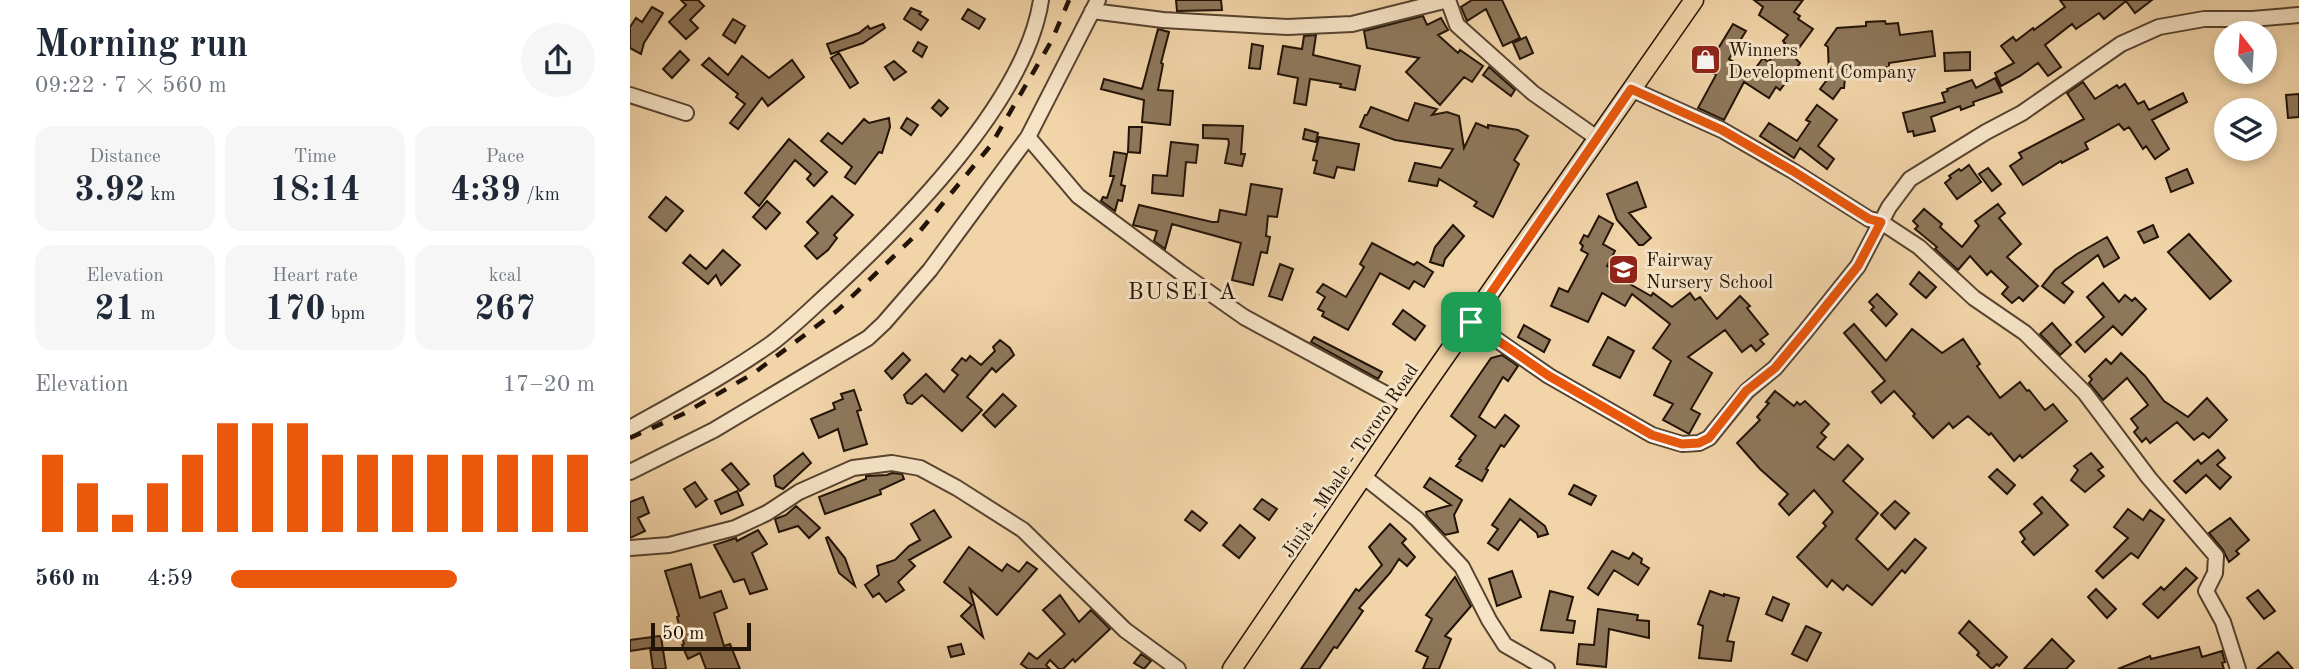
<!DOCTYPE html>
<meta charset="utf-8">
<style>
body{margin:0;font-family:"Old Standard TT",serif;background:#f6f6f7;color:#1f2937;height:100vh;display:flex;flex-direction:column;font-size:26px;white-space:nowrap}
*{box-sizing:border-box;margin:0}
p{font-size:23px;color:#747a83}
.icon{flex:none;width:38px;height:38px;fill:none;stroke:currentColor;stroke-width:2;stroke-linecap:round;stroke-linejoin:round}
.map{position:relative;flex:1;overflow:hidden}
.details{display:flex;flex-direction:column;background:#fff;width:630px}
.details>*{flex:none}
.needle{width:46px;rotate:343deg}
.buttons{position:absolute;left:1584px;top:21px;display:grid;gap:14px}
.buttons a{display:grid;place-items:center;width:63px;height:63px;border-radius:50%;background:#fff;box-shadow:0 4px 10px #0003;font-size:35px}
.scale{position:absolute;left:21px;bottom:18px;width:100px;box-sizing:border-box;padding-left:7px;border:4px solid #221307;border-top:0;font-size:19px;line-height:24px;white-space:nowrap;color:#221307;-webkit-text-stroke:5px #f6e3c6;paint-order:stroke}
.pin{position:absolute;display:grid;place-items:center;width:60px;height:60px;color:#fff;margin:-30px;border-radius:14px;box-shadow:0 4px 10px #0006}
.round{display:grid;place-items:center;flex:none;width:74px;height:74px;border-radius:37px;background:#f6f6f7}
.head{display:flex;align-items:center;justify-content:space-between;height:119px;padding:0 35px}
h1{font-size:38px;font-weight:800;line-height:52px}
.stats{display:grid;grid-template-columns:repeat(3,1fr);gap:10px;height:119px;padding:7px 35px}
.stats div{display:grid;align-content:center;border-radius:18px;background:#f6f6f7;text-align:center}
.stats b{font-size:35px;font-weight:800}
.stats small{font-size:19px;font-weight:400}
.stats p{font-size:19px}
.chart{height:196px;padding:14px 35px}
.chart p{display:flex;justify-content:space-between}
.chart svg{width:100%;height:126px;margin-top:7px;stroke:#ea580c;stroke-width:6}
ul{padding:0 35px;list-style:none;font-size:23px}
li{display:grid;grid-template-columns:112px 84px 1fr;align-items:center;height:52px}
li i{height:18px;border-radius:9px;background:#ea580c}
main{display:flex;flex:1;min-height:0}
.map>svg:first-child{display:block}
.building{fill:#8e775b;stroke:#221307;stroke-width:2}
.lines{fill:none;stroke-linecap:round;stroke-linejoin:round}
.minor-casing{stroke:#56432f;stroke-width:18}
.major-casing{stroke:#221307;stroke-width:21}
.minor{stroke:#f6e3c6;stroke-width:14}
.major{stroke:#f1d4a8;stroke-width:18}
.rail{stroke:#221307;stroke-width:4.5;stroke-dasharray:12 12;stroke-linecap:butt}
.route-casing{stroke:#fff;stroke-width:14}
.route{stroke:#ea580c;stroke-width:9}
.labels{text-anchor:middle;stroke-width:6;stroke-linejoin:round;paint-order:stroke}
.poi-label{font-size:19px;fill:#221307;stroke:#f6e3c6;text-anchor:start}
.street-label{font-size:19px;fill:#221307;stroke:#f6e3c6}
.quarter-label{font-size:23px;letter-spacing:2px;fill:#221307;stroke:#f6e3c6}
</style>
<main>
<section class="details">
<div class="head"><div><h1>Morning run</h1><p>09:22 · 7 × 560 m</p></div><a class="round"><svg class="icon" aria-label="share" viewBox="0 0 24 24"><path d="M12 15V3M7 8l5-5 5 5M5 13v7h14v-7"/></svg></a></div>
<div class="stats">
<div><p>Distance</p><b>3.92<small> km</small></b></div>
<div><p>Time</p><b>18:14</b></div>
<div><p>Pace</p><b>4:39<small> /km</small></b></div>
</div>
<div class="stats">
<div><p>Elevation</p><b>21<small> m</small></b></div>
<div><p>Heart rate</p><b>170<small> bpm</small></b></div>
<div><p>kcal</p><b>267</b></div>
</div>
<div class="chart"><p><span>Elevation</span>17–20 m</p>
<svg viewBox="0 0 160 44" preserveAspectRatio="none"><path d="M5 44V17M15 44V27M25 44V38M35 44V27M45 44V17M55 44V6M65 44V6M75 44V6M85 44V17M95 44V17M105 44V17M115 44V17M125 44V17M135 44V17M145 44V17M155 44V17"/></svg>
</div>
<ul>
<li><b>560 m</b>4:59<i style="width:62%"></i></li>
</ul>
</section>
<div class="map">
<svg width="1669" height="669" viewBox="0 0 1669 669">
<rect width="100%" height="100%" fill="#f1d4a8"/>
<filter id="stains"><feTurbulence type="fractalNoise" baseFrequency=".00286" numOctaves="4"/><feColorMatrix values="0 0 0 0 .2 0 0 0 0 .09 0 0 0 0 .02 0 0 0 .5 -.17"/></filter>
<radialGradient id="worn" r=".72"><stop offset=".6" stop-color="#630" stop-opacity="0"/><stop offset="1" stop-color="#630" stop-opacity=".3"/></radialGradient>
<path class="building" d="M51,0H68L74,6L60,20L68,28L56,39L39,22L56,5Z
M546,0H591L592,10L547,11Z
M842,0H872L890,38L873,46L856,9L837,21L831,7Z
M1124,0H1173L1164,12L1170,16L1168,19L1183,29L1163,56L1170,63L1150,90L1146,87L1139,98L1114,82L1094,120L1068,108L1086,75L1072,67L1083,50L1086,52L1103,24L1116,31L1099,59L1122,73L1133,58L1138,62L1155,43L1153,41L1158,35L1129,15L1133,7Z
M1430,0H1522L1505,13L1496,1L1474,19L1469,13L1446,29L1442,24L1415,45L1431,67L1418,76L1408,63L1390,76L1371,86L1365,73L1384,63L1371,46L1383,37L1386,41L1403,28L1404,30L1435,7Z
M22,7L33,13L14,43L11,54L0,48V27L6,18L12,22Z
M281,8L291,12L289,14L298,20L291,30L274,19Z
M338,9L355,19L349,29L332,19Z
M793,16L797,25L811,18L818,30L808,35L828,53L830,50L853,66L842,82L834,77L810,105L776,72L789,58L737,48L734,31Z
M103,19L115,26L105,43L93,35Z
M1255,21L1256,24L1268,23L1270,35L1302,31L1305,56L1259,63V67L1216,69L1214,88H1211L1203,99L1190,89L1199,77L1198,47L1195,45L1207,28L1236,26V22Z
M253,24L255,28L233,43L201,54L197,44L229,33L238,26L240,29Z
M528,29L539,32L531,63L533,64L528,90L543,91L540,125L512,122L514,100L471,89L474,79L512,89Z
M686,35L683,55L730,66L725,90L710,87L711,84L680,79L676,105L664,103L668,78L648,74L653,46L672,49L674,36Z
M896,37L903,53L890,59L883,43Z
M288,42L297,47L292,57L283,51Z
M622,44L633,46L630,69L619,68Z
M50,51L59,60L42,78L33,69Z
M1340,52V70L1315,71L1314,53Z
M209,53L228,83L220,88L201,58Z
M112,56L139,78L162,60L174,77L138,106L132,98L108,129L100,123L115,104L106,97L108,94L72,65L79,58L98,75Z
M264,61L276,72L264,80L255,67Z
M859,67L885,90L881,96L853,75Z
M1365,78L1372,92L1343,102L1344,105L1331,110L1330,106L1301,117L1305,131L1284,136L1283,131L1278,132L1273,113L1315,102L1312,93L1318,91L1317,89L1342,80L1346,88Z
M1453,82L1465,99L1487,85L1489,88L1495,84L1508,104L1514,101L1519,110L1553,93L1557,102L1522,120L1539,149L1525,159L1516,146L1513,149L1499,127L1494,130L1489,124L1455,143L1458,149L1432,163L1431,161L1393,185L1380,166L1392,158L1389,153L1454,119L1437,93Z
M1669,94V117L1658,118L1656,95Z
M309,100L318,108L311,116L302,108Z
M785,103L807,109L802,115L817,112L829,116L834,148L846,123L858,128V125L888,130L898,136L884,160L889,164L863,217L844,206L847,202L809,179L807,186L779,181L785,163L811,168L823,149L765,140L730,127L735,115H737L741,107L778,121Z
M1187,105L1207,120L1188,146L1204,159L1197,169L1170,148L1164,158L1130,136L1139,123L1167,141L1180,122L1176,120Z
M259,118L260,127L252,153L249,152L225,184L215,177L222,167L191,141L198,133L212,144L234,119L239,123Z
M277,118L288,125L281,135L271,128Z
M573,125L613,126L611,154H615L612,166L595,163L599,143L598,139L573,138Z
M499,127H512L510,153L498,152Z
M675,129L688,133L686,142L673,139Z
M689,137L729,144L724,170L707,167L704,178L684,173L687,161L683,160Z
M159,139L197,172L184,186L177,179L181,174L165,160L129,206L115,193Z
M541,142L568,145L566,163L556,162L553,196L522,193L523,175L537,176Z
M484,152L497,154L491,185L495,186L492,201L488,200L485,211L471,201L473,197L477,198L484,176H480Z
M1339,165L1351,182L1327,199L1315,183L1321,178L1319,176L1329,169L1331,171Z
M1358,168L1371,184L1362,191L1349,174Z
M1557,169L1563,183L1541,192L1536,178Z
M1007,182L1016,207L999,213L1021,238L1013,245H1009L987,220L977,194Z
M621,184L652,189L647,217L638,216L636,236L640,237L637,253L631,252L623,285L602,280L611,243L542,224L535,249L524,241L527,231L503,225L509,205L582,222H588L590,210L616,215Z
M202,196L223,215L204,235L207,238L198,250L187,259L175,246L188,233L177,222Z
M36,197L53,211L36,231L19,217Z
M137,201L150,213L136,229L123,217Z
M1368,204L1375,213L1369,218L1391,244L1377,257L1408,286L1393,301L1389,297L1382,303L1372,294L1378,287L1361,271L1357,275L1340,256L1328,270L1305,249L1307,247L1285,229L1288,226L1283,221L1294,209L1312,224L1310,227L1332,247L1349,226L1345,221Z
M969,216L983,224L973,244L985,251L977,266L981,268L979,272L1021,296L1023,293L1042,307L1060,293L1065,300L1070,297L1087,319L1110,296L1120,306L1117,308L1138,334L1130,340L1134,344L1126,351L1121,345L1112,352L1095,330L1058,357L1082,373L1061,409L1070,414L1059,434L1033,420L1043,404L1024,395L1041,361L1023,348L1040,324L1002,294L995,306L972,293L958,322L921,306L929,288L938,292L958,254L951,250L953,246L950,243L954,235L958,237Z
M823,225L834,236L815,259L813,266L800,262L805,247Z
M1523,225L1528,237L1514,243L1508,232Z
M1559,234L1601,281L1580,299L1538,252Z
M1477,237L1489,258L1474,267L1468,255L1432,283L1443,292L1434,303L1412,286L1425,270L1447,254Z
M742,243L784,265L787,262L803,272L794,287L784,281L779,289L750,273L718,330L692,316L694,312L688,309L695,297L687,292L693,284L716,297L734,267L730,264Z
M93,250L110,265L91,285L86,275L78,284L53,263L60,255L76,269Z
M650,264L663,269L652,300L639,296Z
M1289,272L1306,287L1296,298L1280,284Z
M1473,283L1489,302L1495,295L1502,301L1505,298L1516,309L1492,335L1483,326L1455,352L1446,342L1474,317L1457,297Z
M1247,294L1267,314L1256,326L1241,310L1244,307L1239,302Z
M773,310L795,326L785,340L763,324Z
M1422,323L1441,345L1430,355L1410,334Z
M1224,324L1256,361L1282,329L1312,353L1333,339L1350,364L1347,366L1370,398L1390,382L1397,391L1399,390L1415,410L1423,404L1437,421L1392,458L1390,455L1384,461L1361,433L1359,435L1338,416L1323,428L1319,423L1303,438L1283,416L1285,414L1264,391L1251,403L1242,392L1255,381L1214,333Z
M894,325L920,340L914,352L888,337Z
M684,337L752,372L748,379L681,342Z
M978,337L1004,351L990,378L963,365Z
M370,340L380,348L384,355L366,372L362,368L337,397L352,410L332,431L292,395L282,404L277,403L274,395L296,374L314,392L328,375L322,370L332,358L336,361L340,356L351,365L365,351L363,347Z
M273,353L280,360L262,379L255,371Z
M1491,353L1515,376L1534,401L1558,417L1577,398L1597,420L1579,438L1573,433L1564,440L1547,422L1520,443L1516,438L1512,442L1504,432L1508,428L1501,419L1518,405L1497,378L1473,400L1459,383L1462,379L1459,376L1476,359L1481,364Z
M872,355L888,366L878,381L873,377L849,417L865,428L875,415L889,426L874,447L871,445L856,469L858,470L852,481L826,466L831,460L829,459L846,436L821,416L861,358Z
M224,390L231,410L227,411L237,444L214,451L208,429L189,438L181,419L205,409L203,403L213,399L211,394Z
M1145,391L1164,406L1167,402L1170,405L1175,401L1199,424L1191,433L1196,437L1187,447L1204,460L1218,445L1233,459L1213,481L1248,513L1226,539L1258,570L1285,539L1296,548L1275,573L1272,570L1242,605L1217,585L1213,590L1202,580L1197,587L1167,557L1196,526L1193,523L1203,512L1184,490L1159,515L1149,504L1158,494L1130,469L1107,443L1130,420L1127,417L1139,403L1136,402Z
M373,394L386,406L365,427L353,415Z
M1588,450L1595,458L1587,465L1601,477L1590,489L1576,475L1556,493L1544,481L1568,460L1571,464Z
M173,453L181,463L153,489L146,486L144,476Z
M1461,453L1473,467L1468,470L1474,476L1455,492L1441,480L1448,470L1444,466Z
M101,463L119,484L110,491L92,470Z
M1367,469L1385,485L1377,494L1359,477Z
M262,473L272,474L274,479L250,490L251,494L195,514L189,497L236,479V476L257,475Z
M800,478L832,500L824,515L828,532L815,535L797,516L796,512L821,505L794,487Z
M65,482L77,499L66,507L54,489Z
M944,485L966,496L961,505L939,494Z
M107,491L113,505L91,514L85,501Z
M13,497L19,513L8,518L15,531L0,538V502Z
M1412,497L1438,525L1404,555L1392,542L1395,539L1390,532L1412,513L1404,504Z
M632,499L647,509L639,520L624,509Z
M880,499L915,526L918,534L908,537L907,533L890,519L868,550L858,543L868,529L862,525Z
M1265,501L1279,513L1265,529L1251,515Z
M166,506L190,528L179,538L168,526L149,532L145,519L156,515Z
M1498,509L1513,520L1520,510L1534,520L1508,558L1501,553L1473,578L1466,571L1498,538L1484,527Z
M304,510L321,537L279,560L285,566L268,582L274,590L256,602L249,593L243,597L235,585L249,575L247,566L265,560L279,546L290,540L281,524Z
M562,511L577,523L570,531L555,520Z
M1600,518L1619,540L1606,551L1609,554L1599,562L1593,550L1579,533Z
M760,524L776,539L772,543L785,557L777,566L769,559L760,573L729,608L733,611L707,648L704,647L689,669H671L726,589L729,591L752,565L739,547Z
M610,525L625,538L609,558L593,545Z
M128,530L137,544L122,553L137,589L120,594L114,579L104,582L84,545L106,538L107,541Z
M198,537L215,558L225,586L209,573L196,538Z
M339,547L372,571L377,564L389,572L397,562L407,569L367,615L340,589L353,637L331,616L342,605L314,582Z
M982,551L999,559L1003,553L1012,559L1011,563L1019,568L1008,585L984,570L968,595L958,588Z
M61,564L70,598L91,591L97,608L84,613L94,646L100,644L110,669H76L70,653L58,659L52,645L54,644L47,617L49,616L35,571Z
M1556,568L1567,578L1528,618L1513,604L1531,587L1534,590Z
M882,571L891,597L867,606L859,579Z
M825,577L841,606L815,636L821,639L809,669H793L798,657L786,651L802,619L796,615Z
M1466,589L1486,609L1477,618L1458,597Z
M1628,590L1645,611L1634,619L1617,598Z
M920,591L943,597L937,620L945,621L943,633L911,630Z
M1080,591L1094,596V594L1109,598L1097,641L1104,642L1101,661L1069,658L1073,626L1068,624Z
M430,595L449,622L461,610L480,629L445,662L443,659L433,669H429L420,660L416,665L420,669H398L391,664L399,653L407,659L435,634L413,610Z
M1143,597L1159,604L1152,621L1136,614Z
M968,609L1008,615L1007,620L1019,621V638L979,629L976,667L947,664L949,644L964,645Z
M1339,621L1377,657L1369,666L1367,664L1362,669L1347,655L1349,653L1347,650L1329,633Z
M1176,626L1191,633L1177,661L1162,654Z
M29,636L31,637L36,669H23L20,648L0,651V640Z
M1422,639L1444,661L1436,669H1394Z
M331,644L334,654L321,657L318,647Z
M1569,647L1572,657L1592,651L1595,662L1592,663L1594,669H1488L1520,656L1521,659Z
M1648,652L1663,669H1627Z
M511,654L521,661L514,669L504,663Z"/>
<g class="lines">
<defs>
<path id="minor" d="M818,0L827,25L903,93L967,138
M462,11L533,20L657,27L722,24L818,0
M1001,89L1092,130L1163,171L1239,219L1251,222L1289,247L1344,298L1395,333L1455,393L1519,478L1586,556L1585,573L1576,591L1593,622L1608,669
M0,95L56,113
M398,137L448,196L550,272L614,317L780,407
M841,322L919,376L1022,435L1052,444L1069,443L1079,438L1117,391L1145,368L1175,332L1228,266L1259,207L1280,179L1356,132L1392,113L1491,44L1529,27L1574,19H1622L1669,15
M0,428C48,401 97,375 142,343C163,327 182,308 202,290C275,222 396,101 411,0
M0,472L84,430L238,338L254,323L300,270L398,137L468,0
M733,476L787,519L832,567L859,620L875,645L917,669
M0,548L39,545L105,528L137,513L169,492L223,468L262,463L290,468L327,488L393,530L495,630L548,669"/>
<path id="major" d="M602,669L780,407L1064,0"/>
</defs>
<use href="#minor" class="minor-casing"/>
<use href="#major" class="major-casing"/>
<use href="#minor" class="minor"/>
<use href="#major" class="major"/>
<path class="rail" d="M0,438L53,414L124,373L208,310L290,231L361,145L422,40L439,0"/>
</g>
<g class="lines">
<defs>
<path id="route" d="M1001,89L1092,130L1163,171L1239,219L1251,222L1228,266L1175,332L1145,368L1116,391L1079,438L1069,443L1052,444L1022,435L919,376L841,322Z"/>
</defs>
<use href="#route" class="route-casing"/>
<use href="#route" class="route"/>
</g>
<defs>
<symbol id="shop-square" viewBox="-11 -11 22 22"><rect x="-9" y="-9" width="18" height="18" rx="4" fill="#8f2418" stroke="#f6e3c6"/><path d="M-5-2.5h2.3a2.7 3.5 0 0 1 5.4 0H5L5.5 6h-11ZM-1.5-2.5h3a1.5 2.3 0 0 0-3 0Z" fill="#fff"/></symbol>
<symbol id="school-square" viewBox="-11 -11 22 22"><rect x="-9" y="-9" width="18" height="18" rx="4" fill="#8f2418" stroke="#f6e3c6"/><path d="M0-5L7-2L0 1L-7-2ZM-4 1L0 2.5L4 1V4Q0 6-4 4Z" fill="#fff"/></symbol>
</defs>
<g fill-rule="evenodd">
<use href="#shop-square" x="1058" y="42" width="35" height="35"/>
<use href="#school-square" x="976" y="252" width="35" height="35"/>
</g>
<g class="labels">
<g class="poi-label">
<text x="1098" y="56">Winners<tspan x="1098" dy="22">Development Company</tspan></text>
<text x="1016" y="266">Fairway<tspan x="1016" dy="22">Nursery School</tspan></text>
</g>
<g class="street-label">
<text transform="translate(719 460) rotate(-56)" y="7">Jinja - Mbale - Tororo Road</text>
</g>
<g class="quarter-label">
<text x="553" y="299">BUSEI A</text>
</g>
</g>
<rect width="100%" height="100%" filter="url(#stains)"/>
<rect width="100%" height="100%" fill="url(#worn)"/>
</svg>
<div class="buttons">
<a><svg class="needle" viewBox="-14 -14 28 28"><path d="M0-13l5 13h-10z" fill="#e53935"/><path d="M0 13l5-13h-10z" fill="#747a83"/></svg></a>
<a><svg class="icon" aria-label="layers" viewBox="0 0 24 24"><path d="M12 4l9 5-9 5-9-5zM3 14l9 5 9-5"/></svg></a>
</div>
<div class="scale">50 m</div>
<div class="pin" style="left:841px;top:322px;background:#1e9e55"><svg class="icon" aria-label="arrive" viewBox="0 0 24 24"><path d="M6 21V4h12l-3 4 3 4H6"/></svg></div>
</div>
</main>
